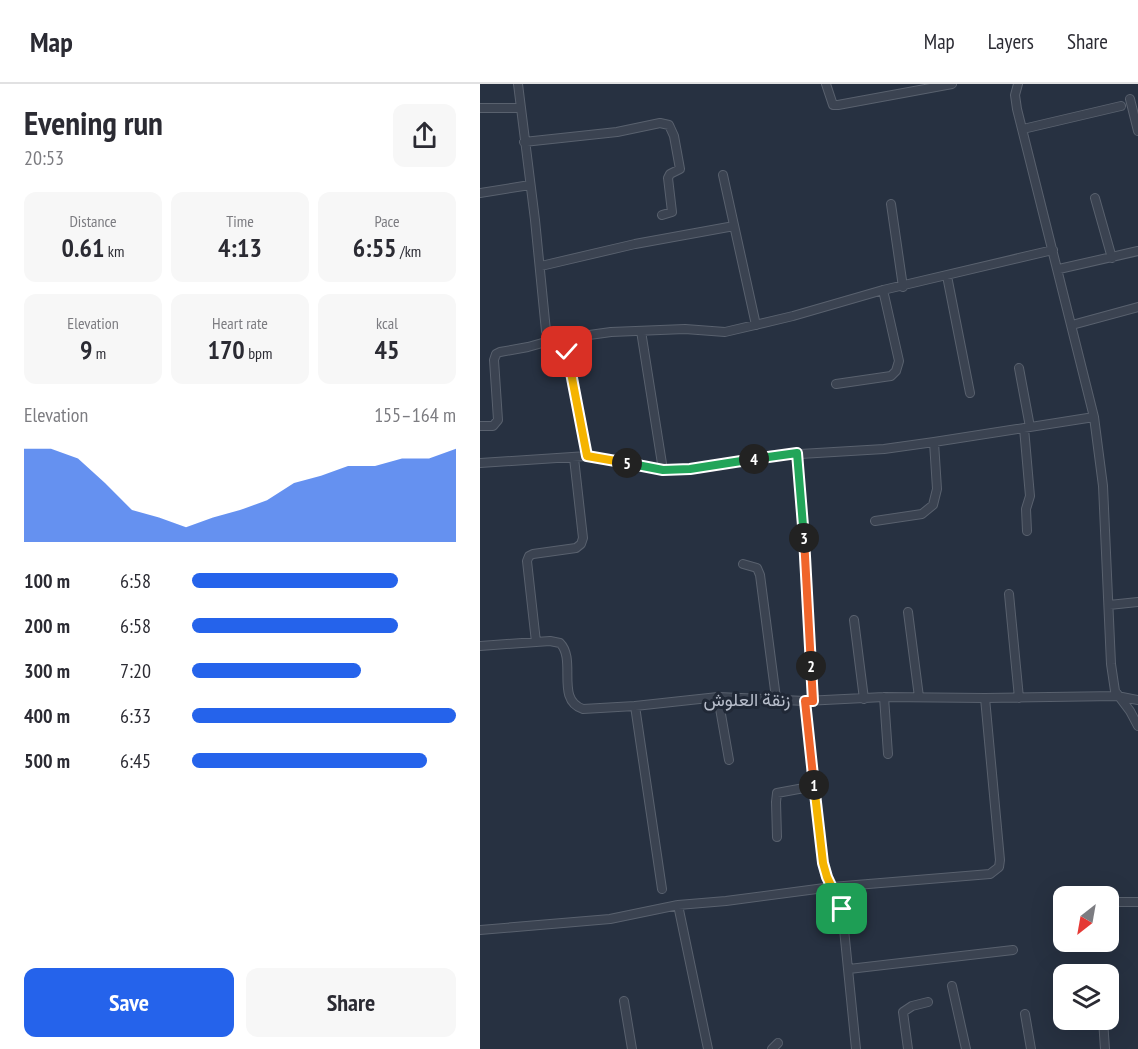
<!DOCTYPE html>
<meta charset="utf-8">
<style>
body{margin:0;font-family:"PT Sans Narrow",Vazirmatn,sans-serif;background:#f7f7f7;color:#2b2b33;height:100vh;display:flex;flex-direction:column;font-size:22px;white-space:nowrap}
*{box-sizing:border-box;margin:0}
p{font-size:20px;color:#7c7c81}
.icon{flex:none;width:33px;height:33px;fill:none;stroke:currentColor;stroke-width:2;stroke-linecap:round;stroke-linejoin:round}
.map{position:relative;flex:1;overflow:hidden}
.side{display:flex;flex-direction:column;background:#fff;width:480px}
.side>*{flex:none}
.needle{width:39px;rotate:211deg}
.controls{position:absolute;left:573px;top:802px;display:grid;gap:12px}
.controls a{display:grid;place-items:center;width:66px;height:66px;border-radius:12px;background:#fff;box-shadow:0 6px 24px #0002;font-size:30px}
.pin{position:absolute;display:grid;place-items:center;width:51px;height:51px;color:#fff;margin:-26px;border-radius:12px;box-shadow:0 3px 9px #0006}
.km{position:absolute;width:30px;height:30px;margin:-15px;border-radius:50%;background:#222;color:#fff;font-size:16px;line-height:30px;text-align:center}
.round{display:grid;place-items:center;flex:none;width:63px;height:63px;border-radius:12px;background:#f7f7f7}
.head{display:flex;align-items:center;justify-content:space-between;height:102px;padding:0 24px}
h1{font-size:33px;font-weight:700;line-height:45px}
.metrics{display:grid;grid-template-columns:repeat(3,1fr);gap:9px;height:102px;padding:6px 24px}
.metrics div{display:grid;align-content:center;border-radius:12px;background:#f7f7f7;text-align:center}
.metrics b{font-size:26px;font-weight:700}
.metrics small{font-size:16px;font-weight:400}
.metrics p{font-size:16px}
.chart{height:168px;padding:12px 24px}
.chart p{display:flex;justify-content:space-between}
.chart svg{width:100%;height:108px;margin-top:6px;fill:#2563eb;opacity:.7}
.primary-button{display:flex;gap:12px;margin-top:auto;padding:12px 24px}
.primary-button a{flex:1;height:69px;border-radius:12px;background:#2563eb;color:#fff;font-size:24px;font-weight:700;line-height:69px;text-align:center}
.primary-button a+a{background:#f7f7f7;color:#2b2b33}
ul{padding:0 24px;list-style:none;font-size:20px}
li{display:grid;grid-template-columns:96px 72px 1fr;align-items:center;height:45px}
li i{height:15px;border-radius:8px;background:#2563eb}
header{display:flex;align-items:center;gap:36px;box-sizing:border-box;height:84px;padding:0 30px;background:#fff;border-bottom:2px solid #e1e1e2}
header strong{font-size:28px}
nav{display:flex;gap:33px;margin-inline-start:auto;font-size:21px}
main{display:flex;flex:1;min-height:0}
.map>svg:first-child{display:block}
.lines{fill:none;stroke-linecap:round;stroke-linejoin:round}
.minor-casing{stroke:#59616e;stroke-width:10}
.minor{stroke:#3b4351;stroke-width:8}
.split-1-casing{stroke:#fff;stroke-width:12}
.split-2-casing{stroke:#fff;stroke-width:12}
.split-3-casing{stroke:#fff;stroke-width:12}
.split-4-casing{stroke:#fff;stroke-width:12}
.split-5-casing{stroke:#fff;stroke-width:12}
.split-6-casing{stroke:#fff;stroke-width:12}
.split-1{stroke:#f5b400;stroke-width:8}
.split-2{stroke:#f0652b;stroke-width:8}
.split-3{stroke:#f0652b;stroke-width:8}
.split-4{stroke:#22a559;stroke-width:8}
.split-5{stroke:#22a559;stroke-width:8}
.split-6{stroke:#f5b400;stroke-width:8}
.labels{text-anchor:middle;stroke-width:6;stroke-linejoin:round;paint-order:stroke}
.street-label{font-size:18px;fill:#b8becb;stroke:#202836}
</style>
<header>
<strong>Map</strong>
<nav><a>Map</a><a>Layers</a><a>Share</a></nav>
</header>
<main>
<section class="side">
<div class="head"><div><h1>Evening run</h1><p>20:53</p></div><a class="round"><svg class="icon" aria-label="share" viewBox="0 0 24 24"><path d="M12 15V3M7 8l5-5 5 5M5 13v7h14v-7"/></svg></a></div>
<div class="metrics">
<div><p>Distance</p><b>0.61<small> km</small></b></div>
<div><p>Time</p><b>4:13</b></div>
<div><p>Pace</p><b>6:55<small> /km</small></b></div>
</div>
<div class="metrics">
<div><p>Elevation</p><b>9<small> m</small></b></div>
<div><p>Heart rate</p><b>170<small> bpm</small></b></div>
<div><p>kcal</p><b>45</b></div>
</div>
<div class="chart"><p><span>Elevation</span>155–164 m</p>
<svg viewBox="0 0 160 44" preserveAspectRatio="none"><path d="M0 44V6L10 6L20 10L30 20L40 31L50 34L60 38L70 34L80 31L90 27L100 20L110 17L120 13L130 13L140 10L150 10L160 6V44z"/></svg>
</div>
<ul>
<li><b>100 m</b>6:58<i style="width:78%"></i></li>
<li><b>200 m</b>6:58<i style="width:78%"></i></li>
<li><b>300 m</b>7:20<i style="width:64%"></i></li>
<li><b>400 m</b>6:33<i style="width:100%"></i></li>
<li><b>500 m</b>6:45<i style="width:89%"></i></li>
</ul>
<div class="primary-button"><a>Save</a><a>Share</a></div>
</section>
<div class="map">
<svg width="658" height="965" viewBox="0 0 658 965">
<rect width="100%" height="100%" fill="#273141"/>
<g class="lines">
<defs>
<path id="minor" d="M38,0L55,136L66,247L70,254L84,262L87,268L107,372
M346,0L353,21H358L472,0
M538,0L535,11L537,25L614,333L623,402L631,580L635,607L650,627L658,642
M650,15L658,47
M0,24H41
M543,45L641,22
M44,58L137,48L180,39L189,41L194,52L200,85L190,90L188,94L192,128L182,131
M243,91L276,241
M0,109L50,101
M615,114L632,174
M411,120L423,203
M61,182L155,160L254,142
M579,185L658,167
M467,192L490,309
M592,241L658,223
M161,247L183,386
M539,284L550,343
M356,300L411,292L416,287L419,277L403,206
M0,342H13L18,336L14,276L16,270L20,268L48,263L73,256L131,248L205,245L245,248L313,232L403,206L573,166
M544,344L549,401L550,412L546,425L547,447
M317,370C324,452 327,534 334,617
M0,379L107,372L183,386L210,385L287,372L404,365L454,358L614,333
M395,437L442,430L453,421L457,405L454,358
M263,480L277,484L280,491L296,614
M529,510L539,614
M629,521L658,518
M428,528L439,613
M374,536L384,615
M56,558L47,477L49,472L53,470L96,464L101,460L103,454L94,374
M0,562L70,557L80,559C97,576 75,616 103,625L155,622L238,613L325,617L404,613L505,614L637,612L658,616
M238,613L249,676
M404,613L408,670
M325,617L343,779L347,793L362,825L376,965
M155,622L182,805
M297,753L296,718L297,709L335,702
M628,818H658
M198,821L228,965
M0,846L130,835L198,821L246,817L352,803L510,790L519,783L520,776L505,614
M369,885L533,866
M472,902L486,965
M144,917L152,965
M545,930L551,965
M623,936L625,965
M292,965L298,959
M428,965L423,928L432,922L448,918"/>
</defs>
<use href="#minor" class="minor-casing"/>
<use href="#minor" class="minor"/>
</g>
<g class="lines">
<defs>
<path id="split-1" d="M334,701L343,779L347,793L362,825"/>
<path id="split-2" d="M331,582L333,617H325L334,701"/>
<path id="split-3" d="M324,454L331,582"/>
<path id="split-4" d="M274,375L317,369L324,454"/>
<path id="split-5" d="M147,379L183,386L210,385L274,375"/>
<path id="split-6" d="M87,268L107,372L147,379"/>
</defs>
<use href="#split-1" class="split-1-casing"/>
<use href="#split-2" class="split-2-casing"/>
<use href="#split-3" class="split-3-casing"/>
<use href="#split-4" class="split-4-casing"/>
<use href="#split-5" class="split-5-casing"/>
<use href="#split-6" class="split-6-casing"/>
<use href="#split-1" class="split-1"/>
<use href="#split-2" class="split-2"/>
<use href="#split-3" class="split-3"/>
<use href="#split-4" class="split-4"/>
<use href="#split-5" class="split-5"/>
<use href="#split-6" class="split-6"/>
</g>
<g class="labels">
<g class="street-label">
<text x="267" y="622">زنقة العلوش</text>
</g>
</g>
</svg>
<div class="controls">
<a><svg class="needle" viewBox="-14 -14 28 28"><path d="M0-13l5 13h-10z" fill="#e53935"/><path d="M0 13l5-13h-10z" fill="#7c7c81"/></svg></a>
<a><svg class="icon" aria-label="layers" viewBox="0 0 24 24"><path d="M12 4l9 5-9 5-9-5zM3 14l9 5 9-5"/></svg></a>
</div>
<div class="pin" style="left:362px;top:825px;background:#1e9e55"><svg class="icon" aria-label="arrive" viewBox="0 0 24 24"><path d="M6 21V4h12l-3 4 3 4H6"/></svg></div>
<div class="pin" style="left:87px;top:268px;background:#d93025"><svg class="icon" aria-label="check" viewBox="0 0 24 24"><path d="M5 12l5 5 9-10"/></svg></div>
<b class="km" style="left:334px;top:701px">1</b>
<b class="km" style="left:331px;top:582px">2</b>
<b class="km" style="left:324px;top:454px">3</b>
<b class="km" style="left:274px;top:375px">4</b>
<b class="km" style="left:147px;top:379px">5</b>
</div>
</main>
